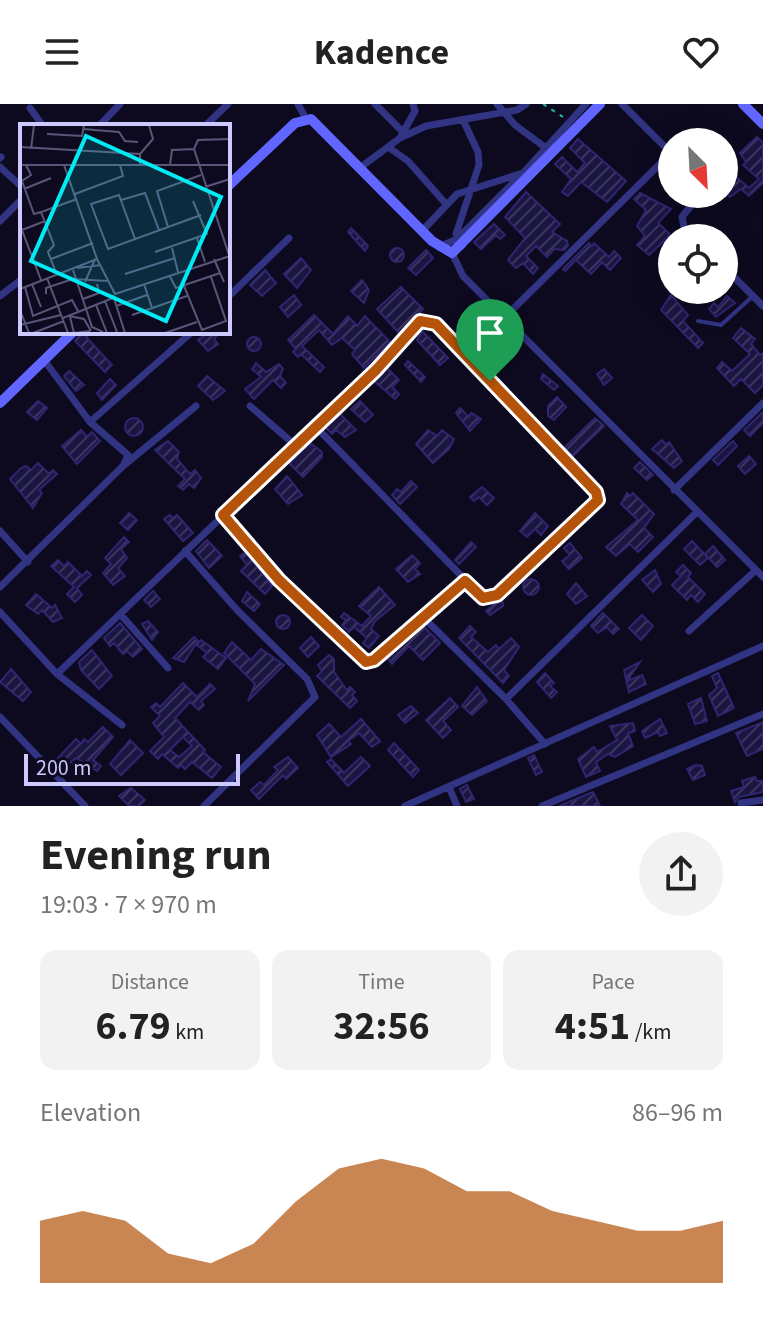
<!DOCTYPE html>
<meta charset="utf-8">
<style>
body{margin:0;font-family:"Source Sans 3",sans-serif;background:#f2f2f2;color:#222;height:100vh;display:flex;flex-direction:column;font-size:30px;white-space:nowrap}
*{box-sizing:border-box;margin:0}
p{font-size:26px;color:#767676}
.icon{flex:none;width:44px;height:44px;fill:none;stroke:currentColor;stroke-width:2;stroke-linecap:round;stroke-linejoin:round}
.map{position:relative;height:702px;overflow:hidden}
.details{display:flex;flex-direction:column;background:#fff;flex:1}
.details>*{flex:none}
.needle{width:52px;rotate:156deg}
.buttons{position:absolute;left:658px;top:24px;display:grid;gap:16px}
.buttons a{display:grid;place-items:center;width:80px;height:80px;border-radius:50%;background:#fff;box-shadow:0 8px 32px #0002;font-size:40px}
.scale{position:absolute;left:24px;bottom:20px;width:216px;box-sizing:border-box;padding-left:8px;border:4px solid #ccc9ff;border-top:0;font-size:22px;line-height:28px;white-space:nowrap;color:#ccc9ff;-webkit-text-stroke:6px #0d0a20;paint-order:stroke}
.pin{position:absolute;display:grid;place-items:center;width:68px;height:68px;color:#fff;margin:-82px -34px;border-radius:50% 50% 50% 0;rotate:-45deg;box-shadow:0 0 8px #0007}
.pin .icon{rotate:45deg}
.round{display:grid;place-items:center;flex:none;width:84px;height:84px;border-radius:42px;background:#f2f2f2}
.overview{display:flex;align-items:center;justify-content:space-between;height:136px;padding:0 40px}
h1{font-size:44px;font-weight:700;line-height:60px}
.metrics{display:grid;grid-template-columns:repeat(3,1fr);gap:12px;height:136px;padding:8px 40px}
.metrics div{display:grid;align-content:center;border-radius:16px;background:#f2f2f2;text-align:center}
.metrics b{font-size:40px;font-weight:700}
.metrics small{font-size:22px;font-weight:400}
.metrics p{font-size:22px}
.chart{height:224px;padding:16px 40px}
.chart p{display:flex;justify-content:space-between}
.chart svg{width:100%;height:144px;margin-top:8px;fill:#b45309;opacity:.7}
header{display:flex;justify-content:space-between;align-items:center;height:104px;padding:0 40px;background:#fff;font-size:36px;font-weight:700}
.map>svg:first-child{display:block}
.building{fill:url(#building-hatch);stroke:#2f2570;stroke-width:2;fill-rule:evenodd}
.lines{fill:none;stroke-linecap:round;stroke-linejoin:round}
.path{stroke:#22baa7;stroke-width:2;stroke-dasharray:4 6;stroke-linecap:butt}
.lane{stroke:#313383;stroke-width:4}
.street{stroke:#313383;stroke-width:7}
.secondary{stroke:#6066ff;stroke-width:10}
.route-casing{stroke:#fff;stroke-width:16}
.route{stroke:#b45309;stroke-width:10}
.inset-road{fill:none;stroke:#595679;stroke-width:2}
.view{fill:#00ebf4;fill-opacity:0.15;stroke:#00ebf4;stroke-width:4}
.inset-edge{fill:none;stroke:#ccc9ff;stroke-width:4}
</style>
<header><svg class="icon" aria-label="menu" viewBox="0 0 24 24"><path d="M4 6h16M4 12h16M4 18h16"/></svg>Kadence<svg class="icon" aria-label="heart" viewBox="0 0 24 24"><path d="M12 20l-8-8c-3-5 5-10 8-4 3-6 11-1 8 4z"/></svg></header>
<div class="map">
<svg width="763" height="702" viewBox="0 0 763 702">
<defs>
<pattern id="building-hatch" width="6" height="6" patternUnits="userSpaceOnUse" patternTransform="scale(2)"><rect width="6" height="6" fill="#1b1542"/><path d="M-1 1l2-2M0 6l6-6M5 7l2-2" fill="none" stroke="#3b365e"/></pattern>
</defs>
<rect width="100%" height="100%" fill="#0d0a20"/>
<path class="building" d="M698,25L708,38H693L688,32Z
M757,33L763,39V79L749,92L741,85L730,93L724,87V76L727,78L734,71L749,84L759,75L743,61L746,58L740,49Z
M578,35L626,77L607,98L581,78L568,92L562,88L571,75L555,60L562,53L577,68L585,59L570,44Z
M526,88L560,120L552,128L567,137L568,142L564,146L554,145L547,153L536,142L526,152L538,164L533,170L523,159L516,164L508,156L525,134L505,113Z
M640,89L671,105L658,119L669,129L668,133L649,151L637,141L645,132L637,122L646,106L634,95Z
M494,120L505,131L500,135L496,131L481,145L474,138Z
M351,124L368,142L365,147L348,128Z
M589,139L592,142L594,139L609,153L614,147L621,154L610,166L602,158L591,170L576,156L565,167L563,165Z
M390 151a7 7 0 1 1 14 0a7 7 0 1 1-14 0Z
M426,146L433,154L416,171L408,164Z
M301,154L311,166L297,184L284,170Z
M265,166L276,179L262,192L250,181Z
M362,176L369,186L364,199L351,187Z
M401,183L423,205L399,229L377,205Z
M294,191L301,201L288,213L280,203Z
M671,191L688,211L683,217L703,239L698,244L661,206Z
M727,192L735,199L716,213L709,205L714,199L718,203Z
M314,211L333,230L348,212L357,222L365,212L390,238L364,264L352,250L355,246L342,234L332,241L319,226L302,242L324,263L320,268L301,250L298,253L293,248L296,245L288,236Z
M741,224L755,235L751,240L760,251L763,249V281L755,289L741,275L734,282L717,264L722,258L732,267L750,250L733,234Z
M422,227L448,254L440,261L417,236Z
M82,228H92L86,233L112,261L105,268L75,237Z
M202,228H220L214,235L218,240L208,247L198,236L205,231Z
M247 240a7 7 0 1 1 14 0a7 7 0 1 1-14 0Z
M503,240L510,247L491,268L481,255Z
M408,257L425,273L421,278L405,261Z
M256,259L266,268L279,260L283,265L280,272L286,279L281,284L273,276L254,295L245,285L261,273L252,265Z
M387,264L399,276L392,283L399,290L395,295L374,277Z
M604,265L612,274L604,281L597,270Z
M69,267L84,281L76,287L64,272Z
M543,270L558,282L554,286L541,275Z
M207,272L225,287L213,296L198,282Z
M110,275L116,281L102,296L97,289Z
M557,293L566,303L554,316L548,312V302Z
M38,297L47,304L37,316L27,308Z
M360,297L373,311L365,318L351,305Z
M460,304L469,313L471,309L481,315L470,327L456,309Z
M763,308V319L750,332L744,326Z
M340,310L356,326L345,333L336,326L332,330L325,323Z
M125 323a9 9 0 1 1 18 0a9 9 0 1 1-18 0Z
M595,314L604,322L573,352L564,344Z
M81,326L87,333L92,328L100,337L77,360L62,342Z
M428,326L437,332L442,326L454,335L449,345L433,359L416,340Z
M662,336L666,341L669,338L682,357L674,364L652,345Z
M168,337L179,348L177,355L190,370L195,366L201,374L194,384L189,380L183,386L178,382L185,375L155,346Z
M733,337L737,342L718,361L713,356Z
M310,339L322,348V353L303,373L289,359Z
M749,352L756,360L745,370L738,362Z
M640,358L653,371L647,376L634,364Z
M38,359L49,370L53,366L57,370L39,386L42,389L33,404L10,375L21,364L26,362L31,366Z
M287,372L302,391L288,400L275,385Z
M411,377L417,383L400,400L392,391L397,385L401,388Z
M482,383L494,394L487,401L479,393L474,397L470,393Z
M627,389L630,392L633,389L654,410L644,424L653,433L638,448L630,440L616,452L606,443L638,416L621,400Z
M129,409L137,416L128,426L120,419Z
M535,409L548,422L541,431L535,425L527,433L520,427Z
M170,411L172,414L177,411L193,429L183,437L164,415Z
M124,433L129,438L121,445L127,454L118,464L125,472L113,481L103,469L111,460L105,454Z
M207,436L222,452L209,464L196,447Z
M692,437L708,454L700,461L684,445Z
M471,438L476,443L459,460L455,456Z
M570,439L582,454L569,465L562,457L570,451L564,444Z
M713,442L725,456L717,463L705,450Z
M246,448L272,482L265,490L241,467L247,461L240,452Z
M412,451L420,459L415,465L420,470L408,478L396,465Z
M58,456L64,462L68,458L82,472L87,467L91,471L77,484L82,491L75,498L67,490L74,483L51,462Z
M683,461L691,469L688,473L705,490L698,498L691,491L687,496L672,481L681,472L676,468Z
M655,466L661,480L653,488L642,476Z
M523 483a8 8 0 1 1 16 0a8 8 0 1 1-16 0Z
M576,479L587,492L576,500L567,490Z
M379,483L395,501L375,517L371,525L379,532L369,544L363,539L367,534L354,523L349,528L342,521L346,516L341,513L344,509L362,522L371,512L359,502Z
M153,487L160,495L151,503L144,496Z
M247,488L260,500L254,507L242,497Z
M36,490L52,504L55,501L62,514L53,518L42,506L38,510L26,501Z
M502,494L503,502L490,511L486,507Z
M603,509L619,525L613,530L607,523L598,529L591,522Z
M276 518a7 7 0 1 1 14 0a7 7 0 1 1-14 0Z
M642,511L653,522L641,536L629,524Z
M148,517L158,528L152,536L142,520Z
M120,519L142,545L133,553L127,547L123,550L114,539L110,542L104,534Z
M423,522L440,539L423,556L409,542L392,560L387,554Z
M470,522L476,528L471,533L488,548L496,541L499,545L511,534L519,543L504,566L509,572L503,579L459,534Z
M194,533L198,537L184,558L173,554Z
M311,533L319,542L308,553L300,544Z
M201,536L226,554L218,565L203,553L207,549L197,541Z
M232,538L251,556L261,545L284,561L248,597L255,580L224,549Z
M92,546L112,572L99,585L81,566L79,558Z
M329,551L334,555V568L347,586L350,583L355,588L352,591L357,597L350,604L317,572L322,567L318,561Z
M640,558L627,577L642,571L646,580L629,588L624,566Z
M11,565L31,588L23,597L0,578Z
M545,569L554,579L550,582L557,588L551,594L537,578Z
M718,569L734,604L718,612L709,591L717,584L712,572Z
M183,579L197,593L210,580L215,585L201,597L204,601L199,606L190,598L175,614L205,646L203,648L221,663L212,674L192,658L185,665L181,661L178,664L162,650L158,655L150,647L164,633L153,619L160,612L151,603L156,599L160,603ZM183,633L192,642L179,653L170,646Z
M477,583L487,597L472,611L462,602Z
M450,594L458,603L443,617L451,626L443,634L426,616Z
M701,594L707,617L695,620L688,600Z
M411,602L418,609L405,619L398,611Z
M361,615L380,637L372,643L359,629L348,637L351,640L331,653L317,631L329,620L341,633Z
M660,615L667,629L660,632L658,628L645,634L642,627Z
M763,618V645L747,652L736,629Z
M633,619L635,627L628,629L633,642L615,653L608,650L596,658L600,667L586,673L578,655L594,643L597,648L617,636L610,622Z
M103,623L113,633L93,656L101,662L97,667L76,654L62,666L54,658L76,635L81,640L84,635L88,638Z
M130,636L143,649L121,671L110,660Z
M394,639L419,666L413,673L388,646Z
M534,651L542,668L536,671L528,654Z
M288,653L298,664L286,675L283,671L259,695L251,686L260,678L264,681L278,666L274,663Z
M361,653L370,662L348,682L327,658L331,655L344,669Z
M695,661L702,662L705,671L693,676L687,665Z
M755,673L757,677H763V688L739,693L735,698L731,687L744,683L742,677Z
M467,681L474,695L466,698L460,685Z
M131,684L145,696L139,702H129L119,692Z
M593,688L600,702H559Z"/>
<g class="lines">
<path class="path" d="M543,0L563,13"/>
<path class="lane" d="M698,217L721,221L753,192"/>
<path class="street" d="M298,0L306,15
M375,0L403,28
M497,0L515,21L546,44
M622,0L672,50
M30,4L43,22
M99,22L120,0
M205,22L228,0
M401,32L415,7L413,0
M388,43L408,57L446,100
M0,54L1,53
M0,63L22,83
M361,63L400,34L426,22L517,6L526,0
M0,117L22,95
M422,127L457,90L523,69L586,0
M695,134L684,123L682,113L700,90
M462,142L456,130L479,61L478,48L463,16
M439,143L457,135L522,70
M452,149L463,172L763,473
M724,163L763,202
M0,192L22,175
M228,193L289,134
M505,213L671,49
M44,256L90,318L128,351L124,360
M250,302L296,342
M90,318L192,228
M674,386L763,299
M223,411L279,476L366,558L374,556L465,477
M0,427L28,458
M185,447L238,507L307,575L315,593L204,702
M0,483L123,362L196,302
M0,508L57,570L122,621
M121,511L168,564
M423,513L506,595
M689,527L756,466
M57,570L376,266L420,217L436,220L596,388L598,396C583,415 503,497 483,494L316,323
M0,613L85,702
M545,640L506,595L696,409
M449,683L457,702
M741,699L763,696
M405,702L763,542
M542,702L763,610"/>
<path class="secondary" d="M743,0L763,20
M228,82L295,19L311,15L432,137L452,149L600,0
M0,299L73,228"/>
</g>
<g class="lines">
<defs>
<path id="route" d="M420,217L436,220L596,388L598,396L497,491L483,494L465,477L374,556L366,558L279,476L223,411L376,266Z"/>
</defs>
<use href="#route" class="route-casing"/>
<use href="#route" class="route"/>
</g>
<g transform="translate(20 20)">
<rect width="210" height="210" fill="#0d0a20"/>
<path class="inset-road" d="M63,5L99,8L105,17L118,18M27,10L62,12L64,1M0,23L120,30V41M11,25L14,1M174,25L209,131M120,30L133,15L129,1M0,41H210M6,41L11,51L2,57L14,90L21,88M44,41L77,135M150,41L152,26L174,25L178,16L210,15M185,63L210,55M4,65L31,54M55,70L103,52L100,41M101,76L125,69L139,106M0,101L21,156M148,103L137,67L181,51M2,106L25,97M177,114L185,138M115,115L99,71L71,80L88,125L181,91M152,124L158,148M135,128L187,110L173,77M31,135L73,119M194,135L204,158M57,144L81,141M53,146L72,203L83,208M105,150L155,134M37,151L28,128L34,121L21,88L57,75M149,151L156,164L200,149M27,154L48,209M65,158L75,135M12,160L21,183M124,160L132,184M164,162L182,206L206,197L191,153M5,163L13,192L52,176L58,187M0,165L77,135L95,170L210,132M26,170V164L53,155L87,157M93,171L105,209M63,175L79,169L77,160M85,177L97,208M76,181L87,209M96,182L127,171M0,186L9,209M112,191L167,172M49,192L64,195L71,207M50,193L54,209L70,207M43,194L93,174M0,201L41,191M13,209L44,197M145,209L177,198"/>
<path class="view" d="M66,12L201,73L146,197L11,137Z"/>
<rect width="210" height="210" class="inset-edge"/>
</g>
</svg>
<div class="buttons">
<a><svg class="needle" viewBox="-14 -14 28 28"><path d="M0-13l5 13h-10z" fill="#e53935"/><path d="M0 13l5-13h-10z" fill="#767676"/></svg></a>
<a><svg class="icon" aria-label="locate" viewBox="0 0 24 24"><circle cx="12" cy="12" r="6"/><path d="M12 2v4M12 18v4M2 12h4M18 12h4"/></svg></a>
</div>
<div class="scale">200 m</div>
<div class="pin" style="left:490px;top:277px;background:#1e9e55"><svg class="icon" aria-label="arrive" viewBox="0 0 24 24"><path d="M6 21V4h12l-3 4 3 4H6"/></svg></div>
</div>
<section class="details">
<div class="overview"><div><h1>Evening run</h1><p>19:03 · 7 × 970 m</p></div><a class="round"><svg class="icon" aria-label="share" viewBox="0 0 24 24"><path d="M12 15V3M7 8l5-5 5 5M5 13v7h14v-7"/></svg></a></div>
<div class="metrics">
<div><p>Distance</p><b>6.79<small> km</small></b></div>
<div><p>Time</p><b>32:56</b></div>
<div><p>Pace</p><b>4:51<small> /km</small></b></div>
</div>
<div class="chart"><p><span>Elevation</span>86–96 m</p>
<svg viewBox="0 0 160 44" preserveAspectRatio="none"><path d="M0 44V25L10 22L20 25L30 35L40 38L50 32L60 19L70 9L80 6L90 9L100 16L110 16L120 22L130 25L140 28L150 28L160 25V44z"/></svg>
</div>
</section>
